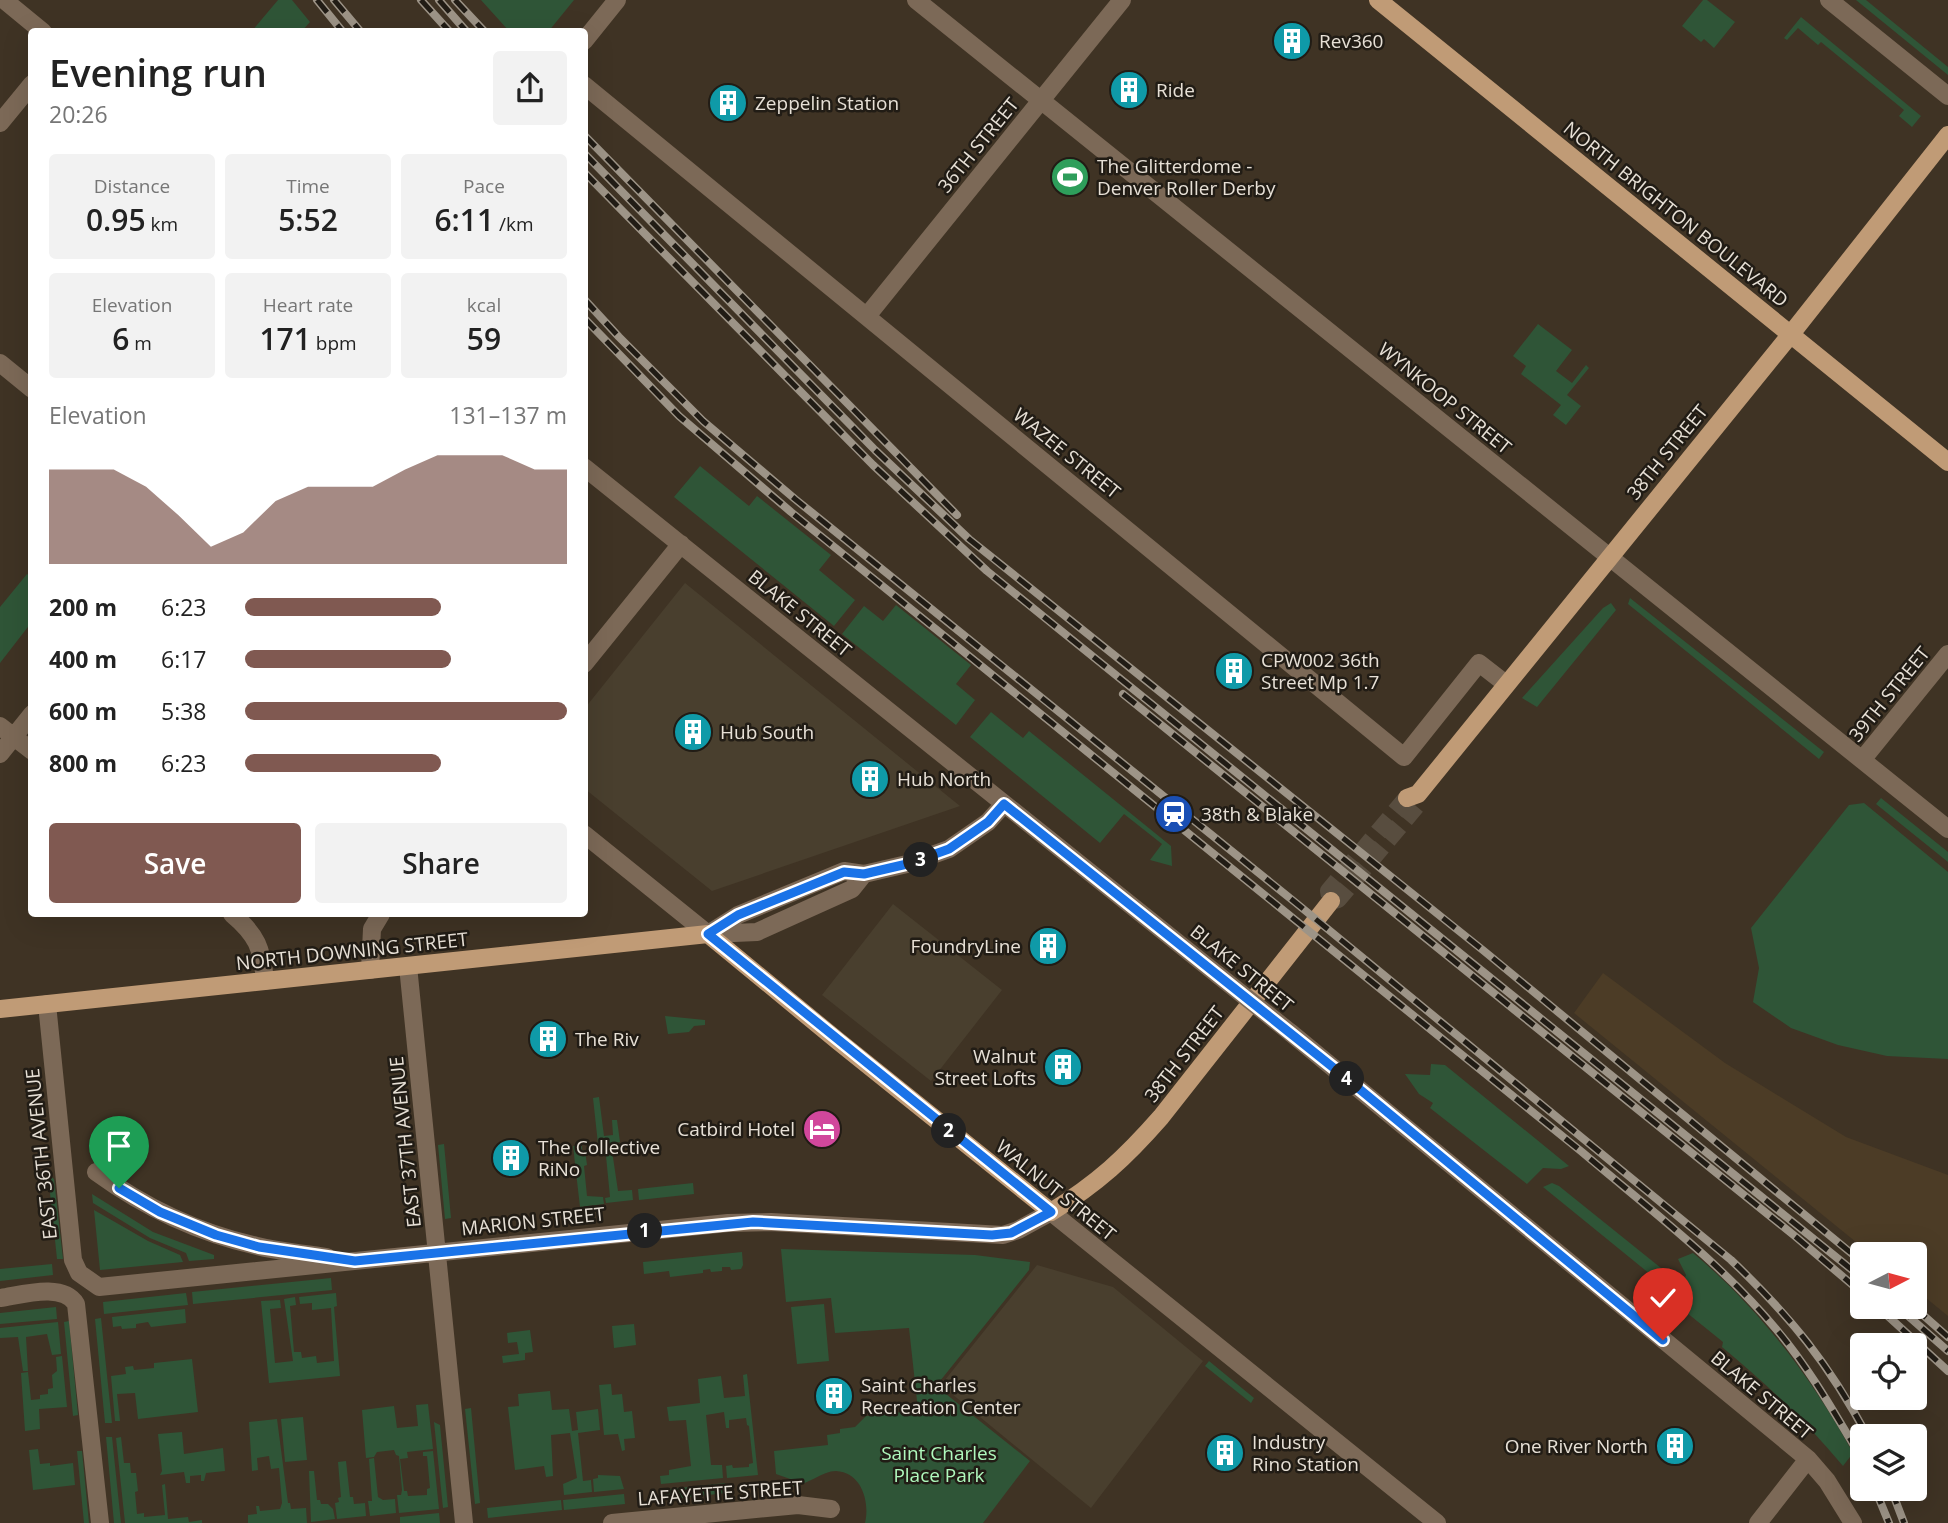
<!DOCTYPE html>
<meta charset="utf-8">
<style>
body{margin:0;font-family:"Open Sans",sans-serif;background:#f2f2f2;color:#222;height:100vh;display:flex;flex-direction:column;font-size:26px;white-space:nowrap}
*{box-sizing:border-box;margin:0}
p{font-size:23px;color:#767676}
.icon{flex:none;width:38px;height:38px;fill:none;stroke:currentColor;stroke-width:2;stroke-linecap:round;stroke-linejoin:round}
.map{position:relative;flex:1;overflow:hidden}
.sheet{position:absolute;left:28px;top:28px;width:560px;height:889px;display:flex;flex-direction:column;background:#fff;border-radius:7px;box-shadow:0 7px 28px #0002}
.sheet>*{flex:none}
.needle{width:46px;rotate:84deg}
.buttons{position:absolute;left:1850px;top:1242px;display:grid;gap:14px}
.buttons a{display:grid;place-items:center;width:77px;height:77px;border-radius:7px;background:#fff;box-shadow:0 7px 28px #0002;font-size:35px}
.pin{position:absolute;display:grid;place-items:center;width:60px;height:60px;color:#fff;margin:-72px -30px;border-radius:50% 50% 50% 0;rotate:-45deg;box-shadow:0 0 7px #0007}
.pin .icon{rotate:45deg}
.km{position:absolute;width:35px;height:35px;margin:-18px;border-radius:50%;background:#222;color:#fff;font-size:19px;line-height:35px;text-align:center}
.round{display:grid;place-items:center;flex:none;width:74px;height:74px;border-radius:7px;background:#f2f2f2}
.overview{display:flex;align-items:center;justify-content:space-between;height:119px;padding:0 21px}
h1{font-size:38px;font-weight:600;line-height:52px}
.metrics{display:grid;grid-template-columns:repeat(3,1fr);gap:10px;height:119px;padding:7px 21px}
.metrics div{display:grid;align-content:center;border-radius:7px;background:#f2f2f2;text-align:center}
.metrics b{font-size:30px;font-weight:600}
.metrics small{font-size:19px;font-weight:400}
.metrics p{font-size:19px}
.chart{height:196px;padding:14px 21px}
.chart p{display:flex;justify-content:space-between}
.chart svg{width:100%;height:126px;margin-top:7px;fill:#805951;opacity:.7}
.primary-button{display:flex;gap:14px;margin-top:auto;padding:14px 21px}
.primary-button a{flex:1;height:80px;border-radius:7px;background:#805951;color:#fff;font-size:28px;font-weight:600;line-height:80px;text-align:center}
.primary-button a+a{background:#f2f2f2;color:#222}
ul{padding:0 21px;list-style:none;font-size:23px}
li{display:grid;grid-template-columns:112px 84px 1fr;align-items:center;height:52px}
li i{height:18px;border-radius:9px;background:#805951}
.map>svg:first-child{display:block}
.commercial{fill:#493f2e}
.built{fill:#4c3c26}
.green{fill:#2f5537}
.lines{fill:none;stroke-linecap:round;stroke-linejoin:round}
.major-tunnel{stroke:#584d3f;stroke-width:18;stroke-dasharray:18 9;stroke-linecap:butt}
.minor{stroke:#7c6957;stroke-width:18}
.major{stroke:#c09b76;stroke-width:18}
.rail-casing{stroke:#9d9487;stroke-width:8}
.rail{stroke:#211c15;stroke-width:5;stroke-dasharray:16;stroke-linecap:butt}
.minor-bridge{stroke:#7c6957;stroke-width:18}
.route-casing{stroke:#fff;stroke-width:14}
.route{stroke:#1a73e8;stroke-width:9}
.labels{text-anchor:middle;stroke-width:5;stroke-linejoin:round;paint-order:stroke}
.poi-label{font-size:19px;fill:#e7e0d6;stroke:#211c15;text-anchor:start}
.street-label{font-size:19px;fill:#e7e0d6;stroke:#211c15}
.park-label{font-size:19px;fill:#aff8bc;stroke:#211c15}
</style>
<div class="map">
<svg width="1948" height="1523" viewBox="0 0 1948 1523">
<rect width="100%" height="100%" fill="#3f3324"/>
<path class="commercial" d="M685,583L960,806L712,891L585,789V708Z
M893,904L1002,990L931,1081L822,995Z
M1037,1265L1113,1287L1203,1361L1091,1508L941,1385Z"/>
<path class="built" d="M1603,973L1725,1063L1846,1137L1948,1175V1316L1915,1289L1914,1255H1872L1574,1013Z"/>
<path class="green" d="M278,0H292L310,22L302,31H252Z
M481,0H574L548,32L509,31Z
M1703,0H1707L1735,22L1714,48L1704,39L1701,42L1682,26Z
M1856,0H1866L1948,67V75Z
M1801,17L1921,116L1912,127L1899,116L1904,110L1821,42L1818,45L1798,28L1787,40L1784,38Z
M1538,324L1572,350L1556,371L1572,383L1586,365L1589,368L1567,395L1581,406L1566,425L1553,415L1561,405L1521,374L1526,366L1513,356Z
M700,466L749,506L757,496L831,555L819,570L855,600L834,626L674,497Z
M27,574L31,577V623L0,663V607Z
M1630,598L1824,752L1819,759L1628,604Z
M1611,603L1616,610L1537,707L1522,698L1603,608Z
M896,605L971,665L956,684L975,700L956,725L842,634L864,606L883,621Z
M991,712L1023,738L1029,731L1171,846L1172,866L1150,860L1162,844L1124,814L1100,843L970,737Z
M1881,798L1948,852V862L1876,804Z
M1864,803L1948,872V1059L1887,1056L1838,1045L1791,1028L1753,1002L1759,968L1751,928L1849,805Z
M665,1016L705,1020V1025L694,1026L689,1032L668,1034Z
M1431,1064L1445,1065L1569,1166L1561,1169L1543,1168L1527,1184L1430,1108L1433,1103L1419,1094L1405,1074L1430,1075Z
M599,1097L604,1136L613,1135L612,1120H617L620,1142L611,1144L618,1191L632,1190L633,1200L606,1203L605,1198L610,1197L606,1156H601L600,1149L603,1148V1144H598L593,1098Z
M444,1144L451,1218L445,1219L438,1145Z
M573,1146H582V1150H585L587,1165L584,1166L587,1196L603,1197L604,1204L580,1207Z
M48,1174L54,1179L63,1259H57Z
M693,1183L694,1194L639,1200L638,1189Z
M1552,1183L1559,1186L1661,1268L1664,1278L1661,1283L1543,1187Z
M92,1194L153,1232L214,1255V1259L189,1261L186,1253L150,1238L93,1203Z
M94,1210L148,1241L180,1255L183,1262L100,1270Z
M781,1249L975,1255L1030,1262L1029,1270L936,1386L1030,1461L983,1523H865C870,1503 862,1472 836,1471C822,1471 808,1485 793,1486V1480L776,1474L774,1451L828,1445L827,1435L840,1433V1429L855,1427L866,1416L918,1410L909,1328L835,1333L831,1298L786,1302Z
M742,1252L743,1265L741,1269L731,1270L730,1267H722V1271L711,1272L710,1269L703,1270V1273L670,1277L669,1271L644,1274L643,1262Z
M1693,1253C1759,1308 1812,1378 1853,1453L1843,1466C1806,1422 1767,1384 1722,1347L1723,1342L1671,1300L1682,1286L1686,1275L1678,1259Z
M52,1264L53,1275L0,1281V1269Z
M331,1278L332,1290L193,1304L192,1292Z
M186,1293L188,1305L104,1314L103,1302Z
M336,1293L337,1306L334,1307L340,1376L269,1383L261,1301L280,1300L281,1308L270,1309L275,1363L293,1361L284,1299L295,1297L296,1305L290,1306L294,1352H301L302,1358L316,1356L317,1363L334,1361L331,1308L312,1310V1303L300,1304L299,1297Z
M824,1304L829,1361L797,1364L791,1307Z
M56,1307L57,1319L0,1324V1313Z
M185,1309L186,1323L151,1327L148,1322L136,1324V1328L122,1329L121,1326L113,1327L112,1317Z
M101,1318L112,1423H105L95,1319Z
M69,1321L78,1415L73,1416L64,1322Z
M58,1322L61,1354L52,1355L47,1334L26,1337L28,1371H23L18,1337L0,1338V1328Z
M634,1324L636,1345L614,1348L612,1326Z
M530,1330L533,1352L525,1353V1360L503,1363L502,1356L519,1354L517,1342L508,1343L507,1333Z
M62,1356L67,1407L39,1409L40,1429L25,1431L21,1373L28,1372L31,1400L40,1399V1395L48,1394V1389L53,1388L52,1375L57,1371L56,1357Z
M192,1359L198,1412L138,1419L135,1393L117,1394L120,1421H115L111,1376L126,1374L125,1367L133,1366L134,1370L154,1368V1363Z
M1209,1361L1254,1398L1251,1403L1205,1366Z
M747,1374L758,1475L727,1478L726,1466L732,1465L733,1468L749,1467V1464L753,1463L749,1426L747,1425L746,1418L729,1420V1428H726L724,1412L706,1415L711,1465H722L723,1478L661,1484L660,1476L669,1475V1470L691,1466L686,1420L669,1421L667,1407L700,1403L698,1379L721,1376L724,1398L745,1396L743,1375Z
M611,1384L612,1395L622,1394L624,1412L632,1411L635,1438L624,1439L625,1450L622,1451L618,1434L604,1435L599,1385Z
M550,1391L552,1410L569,1409L572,1431L578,1430L576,1412L598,1409L600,1430L578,1433L583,1481L591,1480L592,1492L564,1495L563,1484L577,1478L570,1433L551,1435L553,1476L546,1477L544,1466L515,1470L508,1407L519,1406L518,1394Z
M428,1404L433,1449L407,1452L408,1458L400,1459L404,1491H407L408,1496L427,1495V1489L430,1488L427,1456H423V1452L433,1451L439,1509L399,1513L397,1495H401L402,1490L399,1456L396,1455L394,1450L377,1452L374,1457L366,1458L362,1410L394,1406L397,1428L418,1426L416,1405Z
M471,1408L480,1503L475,1504L465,1409Z
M303,1417L307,1460L285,1462L281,1419Z
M277,1419L288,1503H290L291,1509L306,1508L307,1523H248V1515L257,1514L256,1506H259L260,1511L280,1509L282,1503L279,1468L271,1469L269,1456L257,1458L258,1470L252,1471L249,1422Z
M434,1422L440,1425L448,1507L443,1508Z
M182,1432L184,1454L223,1448L225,1471L206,1473L204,1481H201V1475L190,1476V1483H186L184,1472L160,1475L162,1471L158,1434Z
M106,1437H112L121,1523H114Z
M121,1437L124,1463H130L131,1473H136L138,1491L135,1492L137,1514L144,1513V1517L165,1515L162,1485L165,1484L168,1519L188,1517L189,1522L202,1520V1523H125L116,1438Z
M38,1449L40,1464L50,1463V1466L73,1463L75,1485L33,1490L29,1450Z
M77,1451H82L89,1523H84Z
M374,1458L378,1497L383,1500L395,1499L396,1513L370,1516L368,1501H372L369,1459Z
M346,1461L350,1497H353L354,1504L365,1503L366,1516L337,1519L335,1503L339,1502L338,1498L341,1497L338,1462Z
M309,1471H314L317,1500H320L321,1504H328L333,1509L335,1519L311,1522Z
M598,1475L620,1476L624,1489L594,1492L593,1479L598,1478Z
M725,1483L726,1493L663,1500L661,1490Z
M624,1494L625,1504L564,1510L563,1500Z
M561,1500L562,1510L488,1518L487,1508Z
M439,1513L440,1523H400V1517Z"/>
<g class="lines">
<path class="major-tunnel" d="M1407,798L1329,891L1331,901L1338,899L1416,806"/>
<path class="minor" d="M4,0L43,32
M916,0L1948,829
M1829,0L1948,96
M584,41L617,0
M584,85L1404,757L1479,663L1506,684
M0,123L32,84
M867,316L1122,0
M0,363L32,389
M584,467L1218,975
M584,664L681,544
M0,726L32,751
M0,754L32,714
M1862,760L1948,654
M584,834L708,934
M232,914C257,935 262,948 265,981
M708,934L738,915L844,871L864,874L907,864L949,849L988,822L1004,804
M711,934L757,932L852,889L864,874
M408,966L464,1523
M370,970L372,929L381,914
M47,1004L73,1260L79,1273L99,1287L728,1223L771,1222L1003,1235L1018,1230L1051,1212L1437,1523
M1291,1033L1808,1459L1827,1481L1853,1523
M96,1172C144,1207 199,1233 257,1246C280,1252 304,1253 327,1257
M0,1298C21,1295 63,1282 76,1304L100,1523
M612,1523L798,1505L831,1509
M1758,1523L1808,1459"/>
<path class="major" d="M1378,0L1948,462
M1407,798L1418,794L1791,334L1948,135
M0,1009L708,934L838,1041L1051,1212C1098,1183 1125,1158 1161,1117L1331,901"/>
<defs>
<path id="rail" d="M317,0L343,32
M334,0L361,32
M421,0L450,32
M439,0L467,32
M455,0L485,32
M584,135L957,515
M584,153L875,450L969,539L1484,951L1862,1262
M584,172L873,465L987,571L1862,1278
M584,299L619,337L703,421L795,499L1296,903L1731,1260C1791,1317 1829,1364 1868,1437
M584,318L679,416L791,512L1582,1152C1648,1208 1720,1262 1776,1329C1810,1369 1835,1414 1862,1459
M1123,694L1796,1237L1862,1293
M1878,1307L1948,1371
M1898,1307L1948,1351
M1914,1307L1948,1337
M1875,1489L1889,1523
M1891,1489L1904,1523"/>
</defs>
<use href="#rail" class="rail-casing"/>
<use href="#rail" class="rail"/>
<path class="minor-bridge" d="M1218,975L1291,1033"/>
</g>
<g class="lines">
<defs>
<path id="route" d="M119,1188L160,1212L216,1235L259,1247L355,1261L753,1222L992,1235L1011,1233L1051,1212L708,934L738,915L844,872L864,874L907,864L949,849L988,822L1004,804L1340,1073L1663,1340"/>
</defs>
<use href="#route" class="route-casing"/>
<use href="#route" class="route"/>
</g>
<defs>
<symbol id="building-disc" viewBox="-11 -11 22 22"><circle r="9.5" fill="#0f9aa8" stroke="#211c15"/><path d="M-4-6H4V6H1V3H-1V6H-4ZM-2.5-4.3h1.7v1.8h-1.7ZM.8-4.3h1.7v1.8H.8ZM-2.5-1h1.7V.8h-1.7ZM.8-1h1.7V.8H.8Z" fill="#fff"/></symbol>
<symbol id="stadium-disc" viewBox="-11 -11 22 22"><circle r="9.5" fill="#2e9e5b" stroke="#211c15"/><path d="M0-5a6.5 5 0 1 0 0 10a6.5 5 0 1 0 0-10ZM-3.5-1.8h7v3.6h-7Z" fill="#fff"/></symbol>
<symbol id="station-disc" viewBox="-11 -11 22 22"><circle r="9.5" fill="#1a4fb4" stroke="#211c15"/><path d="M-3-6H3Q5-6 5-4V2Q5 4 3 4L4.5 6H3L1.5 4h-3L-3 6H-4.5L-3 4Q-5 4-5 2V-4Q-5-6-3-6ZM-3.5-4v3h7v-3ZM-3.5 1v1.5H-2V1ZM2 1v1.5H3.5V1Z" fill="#fff"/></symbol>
<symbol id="hotel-disc" viewBox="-11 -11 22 22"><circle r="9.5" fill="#d1479c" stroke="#211c15"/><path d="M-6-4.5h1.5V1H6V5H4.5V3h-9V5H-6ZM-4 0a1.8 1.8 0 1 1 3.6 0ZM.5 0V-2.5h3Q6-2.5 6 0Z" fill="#fff"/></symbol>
</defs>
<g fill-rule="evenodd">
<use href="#building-disc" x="1270" y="19" width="44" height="44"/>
<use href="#building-disc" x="1107" y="68" width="44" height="44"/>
<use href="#building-disc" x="706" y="81" width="44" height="44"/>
<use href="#stadium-disc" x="1048" y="155" width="44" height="44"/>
<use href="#building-disc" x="1212" y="649" width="44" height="44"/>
<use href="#building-disc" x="671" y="710" width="44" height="44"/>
<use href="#building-disc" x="848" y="757" width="44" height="44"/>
<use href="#station-disc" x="1152" y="792" width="44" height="44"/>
<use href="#building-disc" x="1026" y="924" width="44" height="44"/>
<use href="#building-disc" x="526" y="1017" width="44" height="44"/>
<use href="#building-disc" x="1041" y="1045" width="44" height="44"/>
<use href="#hotel-disc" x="800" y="1107" width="44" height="44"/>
<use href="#building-disc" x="489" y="1136" width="44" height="44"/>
<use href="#building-disc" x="812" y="1374" width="44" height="44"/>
<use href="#building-disc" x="1653" y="1424" width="44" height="44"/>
<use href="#building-disc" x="1203" y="1431" width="44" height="44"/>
</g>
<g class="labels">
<g class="poi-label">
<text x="1319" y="48">Rev360</text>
<text x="1156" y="97">Ride</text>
<text x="755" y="110">Zeppelin Station</text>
<text x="1097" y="173">The Glitterdome -<tspan x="1097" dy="22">Denver Roller Derby</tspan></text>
<text x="1261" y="667">CPW002 36th<tspan x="1261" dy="22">Street Mp 1.7</tspan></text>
<text x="720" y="739">Hub South</text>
<text x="897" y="786">Hub North</text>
<text x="1201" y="821">38th &amp; Blake</text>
<text x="1021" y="953" text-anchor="end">FoundryLine</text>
<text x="575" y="1046">The Riv</text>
<text x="1036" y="1063" text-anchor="end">Walnut<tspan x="1036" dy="22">Street Lofts</tspan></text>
<text x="795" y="1136" text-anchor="end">Catbird Hotel</text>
<text x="538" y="1154">The Collective<tspan x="538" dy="22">RiNo</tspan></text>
<text x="861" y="1392">Saint Charles<tspan x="861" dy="22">Recreation Center</tspan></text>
<text x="1252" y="1449">Industry<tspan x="1252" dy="22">Rino Station</tspan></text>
<text x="1648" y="1453" text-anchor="end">One River North</text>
</g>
<g class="street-label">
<text transform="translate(978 145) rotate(-51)" y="7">36TH STREET</text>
<text transform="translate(1676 214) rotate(39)" y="7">NORTH BRIGHTON BOULEVARD</text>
<text transform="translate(1445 398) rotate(39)" y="7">WYNKOOP STREET</text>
<text transform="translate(1667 452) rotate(-51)" y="7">38TH STREET</text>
<text transform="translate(1067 453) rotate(39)" y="7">WAZEE STREET</text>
<text transform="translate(800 613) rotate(39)" y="7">BLAKE STREET</text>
<text transform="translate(1889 694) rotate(-51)" y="7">39TH STREET</text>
<text transform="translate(352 951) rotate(-6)" y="7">NORTH DOWNING STREET</text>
<text transform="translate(1242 968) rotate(39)" y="7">BLAKE STREET</text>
<text transform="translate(1184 1054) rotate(-52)" y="7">38TH STREET</text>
<text transform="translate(405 1142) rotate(-96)" y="7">EAST 37TH AVENUE</text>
<text transform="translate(41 1154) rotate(-96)" y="7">EAST 36TH AVENUE</text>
<text transform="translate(1056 1190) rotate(39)" y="7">WALNUT STREET</text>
<text transform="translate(533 1221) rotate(-6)" y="7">MARION STREET</text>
<text transform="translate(1762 1395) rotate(40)" y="7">BLAKE STREET</text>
<text transform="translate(720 1493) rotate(-4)" y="7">LAFAYETTE STREET</text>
</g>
<g class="park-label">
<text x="939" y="1460">Saint Charles<tspan x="939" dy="22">Place Park</tspan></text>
</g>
</g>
</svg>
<div class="buttons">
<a><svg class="needle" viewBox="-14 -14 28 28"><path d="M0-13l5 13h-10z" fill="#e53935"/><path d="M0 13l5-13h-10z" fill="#767676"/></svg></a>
<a><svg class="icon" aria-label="locate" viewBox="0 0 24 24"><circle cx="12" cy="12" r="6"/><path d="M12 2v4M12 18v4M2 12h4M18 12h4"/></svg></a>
<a><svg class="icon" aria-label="layers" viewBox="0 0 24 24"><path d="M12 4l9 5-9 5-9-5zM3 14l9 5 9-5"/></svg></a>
</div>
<div class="pin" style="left:119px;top:1188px;background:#1e9e55"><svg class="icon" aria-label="arrive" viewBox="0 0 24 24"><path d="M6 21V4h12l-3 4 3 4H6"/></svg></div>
<div class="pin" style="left:1663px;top:1340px;background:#d93025"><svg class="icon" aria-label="check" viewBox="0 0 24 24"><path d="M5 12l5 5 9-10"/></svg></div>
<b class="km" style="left:645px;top:1231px">1</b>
<b class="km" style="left:949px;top:1131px">2</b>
<b class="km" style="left:921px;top:860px">3</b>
<b class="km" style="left:1347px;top:1079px">4</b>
<section class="sheet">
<div class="overview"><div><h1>Evening run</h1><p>20:26</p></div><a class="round"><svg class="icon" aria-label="share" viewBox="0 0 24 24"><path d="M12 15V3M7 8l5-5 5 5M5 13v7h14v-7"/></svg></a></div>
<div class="metrics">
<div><p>Distance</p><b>0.95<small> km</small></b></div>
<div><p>Time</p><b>5:52</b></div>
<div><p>Pace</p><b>6:11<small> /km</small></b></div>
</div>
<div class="metrics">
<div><p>Elevation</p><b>6<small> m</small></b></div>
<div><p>Heart rate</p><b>171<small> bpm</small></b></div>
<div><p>kcal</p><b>59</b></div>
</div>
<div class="chart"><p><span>Elevation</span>131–137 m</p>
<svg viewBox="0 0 160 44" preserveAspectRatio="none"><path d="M0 44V11L10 11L20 11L30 17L40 27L50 38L60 33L70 22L80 17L90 17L100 17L110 11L120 6L130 6L140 6L150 11L160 11V44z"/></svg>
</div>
<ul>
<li><b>200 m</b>6:23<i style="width:61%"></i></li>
<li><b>400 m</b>6:17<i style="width:64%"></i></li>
<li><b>600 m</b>5:38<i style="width:100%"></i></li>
<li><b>800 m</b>6:23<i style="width:61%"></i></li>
</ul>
<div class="primary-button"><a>Save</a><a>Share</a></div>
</section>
</div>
